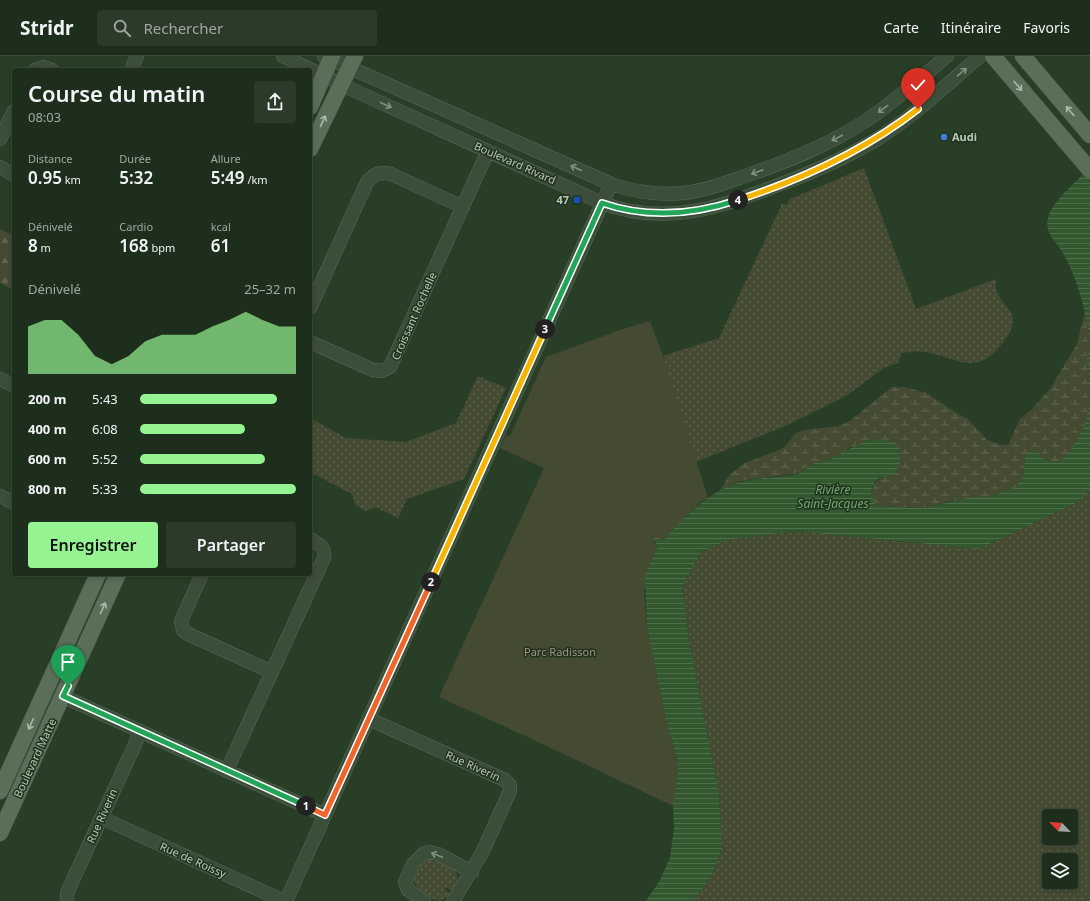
<!DOCTYPE html>
<html lang="fr">
<meta charset="utf-8">
<style>
body{margin:0;font-family:"Noto Sans",sans-serif;background:#2b3a29;color:#f1f3f6;height:100vh;display:flex;flex-direction:column;font-size:15px;white-space:nowrap}
*{box-sizing:border-box;margin:0}
p{font-size:13px;color:#a1a8a3}
.icon{flex:none;width:22px;height:22px;fill:none;stroke:currentColor;stroke-width:2;stroke-linecap:round;stroke-linejoin:round}
.map{position:relative;flex:1;overflow:hidden}
.details{position:absolute;left:12px;top:12px;width:300px;height:508px;display:flex;flex-direction:column;background:#1e2e1c;border-radius:4px;box-shadow:0 2px 6px #0003,0 0 0 1px #3c4a3b}
.details>*{flex:none}
.needle{width:26px;rotate:295deg}
.buttons{position:absolute;left:1042px;top:753px;display:grid;gap:8px}
.buttons a{display:grid;place-items:center;width:36px;height:36px;border-radius:4px;background:#1e2e1c;box-shadow:0 2px 6px #0003,0 0 0 1px #3c4a3b;font-size:20px}
.pin{position:absolute;display:grid;place-items:center;width:34px;height:34px;color:#fff;margin:-41px -17px;border-radius:50% 50% 50% 0;rotate:-45deg;box-shadow:0 0 4px #0007}
.pin .icon{rotate:45deg}
.km{position:absolute;width:20px;height:20px;margin:-10px;border-radius:50%;background:#222;color:#fff;font-size:11px;line-height:20px;text-align:center}
.round{display:grid;place-items:center;flex:none;width:42px;height:42px;border-radius:4px;background:#2b3a29}
.summary{display:flex;align-items:center;justify-content:space-between;height:68px;padding:0 16px}
h1{font-size:22px;font-weight:600;line-height:30px}
.metrics{display:grid;grid-template-columns:repeat(3,1fr);gap:6px;height:68px;padding:4px 16px}
.metrics div{display:grid;align-content:center}
.metrics b{font-size:17px;font-weight:600}
.metrics small{font-size:11px;font-weight:400}
.metrics p{font-size:11px}
.chart{height:112px;padding:8px 16px}
.chart p{display:flex;justify-content:space-between}
.chart svg{width:100%;height:72px;margin-top:4px;fill:#95f391;opacity:.7}
.primary-button{display:flex;gap:8px;margin-top:auto;padding:8px 16px}
.primary-button a{flex:1;height:46px;border-radius:4px;background:#95f391;color:#111;font-size:16px;font-weight:600;line-height:46px;text-align:center}
.primary-button a+a{background:#2b3a29;color:#f1f3f6}
ul{padding:0 16px;list-style:none;font-size:13px}
li{display:grid;grid-template-columns:64px 48px 1fr;align-items:center;height:30px}
li i{height:10px;border-radius:5px;background:#95f391}
header{display:flex;align-items:center;gap:24px;box-sizing:border-box;height:56px;padding:0 20px;background:#1e2e1c;border-bottom:1px solid #3c4a3b}
header strong{font-size:19px}
nav{display:flex;gap:22px;margin-inline-start:auto;font-size:14px}
.search{width:280px;height:36px;background:#2b3a29;display:flex;align-items:center;gap:10px;box-sizing:border-box;padding:0 14px;border-radius:4px;color:#a1a8a3;font-size:15px}
.map>svg:first-child{display:block}
.grass{fill:url(#grass-dots);fill-rule:evenodd}
.forest{fill:url(#forest-firs)}
.wetland{fill:url(#wetland-marsh)}
.park{fill:#454b33}
.water{fill:url(#water-rules)}
.lines{fill:none;stroke-linecap:round;stroke-linejoin:round}
.minor-casing{stroke:#596c58;stroke-width:14}
.major-casing{stroke:#475a46;stroke-width:17}
.minor{stroke:#3b4e3a;stroke-width:13}
.major{stroke:#5a6e58;stroke-width:16}
.oneway{stroke:#7f927e}
.oneway2{stroke:#a9bba8}
.split-1-casing{stroke:#fff;stroke-width:8}
.split-2-casing{stroke:#fff;stroke-width:8}
.split-3-casing{stroke:#fff;stroke-width:8}
.split-4-casing{stroke:#fff;stroke-width:8}
.split-5-casing{stroke:#fff;stroke-width:8}
.split-1{stroke:#22a559;stroke-width:5}
.split-2{stroke:#f0652b;stroke-width:5}
.split-3{stroke:#f5b400;stroke-width:5}
.split-4{stroke:#22a559;stroke-width:5}
.split-5{stroke:#f5b400;stroke-width:5}
.shop-dot{fill:#3f7fe0;stroke:#20331f;stroke-width:1.5}
.transit-dot{fill:#1a4fb4;stroke:#20331f;stroke-width:1.5}
.labels{text-anchor:middle;stroke-width:3;stroke-linejoin:round;paint-order:stroke}
.poi-label{font-size:11px;font-weight:bold;fill:#b7c9b6;stroke:#20331f;text-anchor:start}
.street-label{font-size:11px;fill:#b7c9b6;stroke:#20331f}
.park-label{font-size:11px;fill:#a3937c;stroke:#20331f}
.water-label{font-size:12px;font-style:italic;fill:#75a671;stroke:#20331f}
</style>
<header>
<strong>Stridr</strong>
<div class="search"><svg class="icon" aria-label="search" viewBox="0 0 24 24"><circle cx="10" cy="10" r="6"/><path d="M15 15l6 6"/></svg>Rechercher</div>
<nav><a>Carte</a><a>Itinéraire</a><a>Favoris</a></nav>
</header>
<div class="map">
<svg width="1090" height="845" viewBox="0 0 1090 845">
<defs>
<pattern id="grass-dots" width="8" height="8" patternUnits="userSpaceOnUse"><rect width="8" height="8" fill="#454b33"/><path d="M2 2h.1M6 6h.1" fill="none" stroke="#5e644e" stroke-width="1.8" stroke-linecap="round"/></pattern>
<pattern id="forest-firs" width="22" height="20" patternUnits="userSpaceOnUse"><rect width="22" height="20" fill="#454b33"/><path d="M5 1l3.5 6h-7zM16 11l3.5 6h-7z" fill="#5e644e"/></pattern>
<pattern id="wetland-marsh" width="20" height="14" patternUnits="userSpaceOnUse"><rect width="20" height="14" fill="#454b33"/><path d="M1 5h8M5 5V1M11 12h8M15 12V8" fill="none" stroke="#5e644e"/></pattern>
<pattern id="water-rules" width="6" height="5" patternUnits="userSpaceOnUse"><rect width="6" height="5" fill="#335830"/><path d="M0 2.5h6" fill="none" stroke="#4e6f4c"/></pattern>
</defs>
<rect width="100%" height="100%" fill="#283e26"/>
<path class="grass" d="M864,112L916,253L996,223C993,248 1014,247 1013,267C1012,274 1005,284 1001,289C975,321 959,302 926,296C917,294 910,296 902,297L898,307L884,312L846,340L785,370L696,406L663,300L719,282L782,148H787L790,143Z
M478,320L506,332L464,423L407,443L398,462L375,451L366,455L356,450L352,438L310,416V362L346,382L406,386L456,367Z
M1090,433V845H694L712,818L722,793L719,738L690,590L682,531L701,496L728,484L794,475L979,493L1078,446ZM1049,760H1071V782H1049ZM1049,804H1071V826H1049Z
M428,804C434,804 438,806 444,808C458,815 461,820 453,835L446,831L445,834L451,838L441,845C431,844 418,835 414,826C413,817 420,809 428,804Z"/>
<path class="forest" d="M0,173L14,180V234L0,227Z"/>
<path class="wetland" d="M1085,255L1090,285L1086,304L1089,316L1090,344L1085,369L1070,396L1060,405L1053,406L1045,404L1039,397L1025,402L1023,422L1016,432L991,440L947,446L923,452L875,450L871,438C874,429 875,423 885,421L852,390C846,395 840,399 832,402C821,407 810,407 800,417L740,425L719,436L730,418L745,407L784,392L795,378L803,374L839,370L851,364L892,331H904L927,337L958,358L967,362L987,384L1001,389H1008L1020,363L1031,354L1050,333L1077,288Z"/>
<path class="park" d="M650,265L663,300L708,442L700,446L664,484L654,486L657,492L644,534L647,571L668,673L678,704L676,741L673,750L532,683L439,641L544,412L500,392L506,379L510,380L546,301L623,273Z"/>
<path class="water" d="M1090,110V285C1086,256 1078,224 1063,197C1057,186 1044,178 1048,162C1052,144 1079,125 1090,110Z
M1090,287V433L1078,446L979,493L794,475L728,484L701,496L682,531L690,590L719,738L722,793L712,818L694,845H646L660,824L670,802L674,771L673,750L677,722L678,704L668,673L647,571L645,519L657,492L654,482H658L664,484C689,455 715,429 755,423C764,422 794,420 800,417C805,414 809,409 815,407C821,404 827,405 833,402C854,392 877,372 899,391C901,404 901,416 887,421C884,421 880,422 877,423C873,427 872,434 871,438L876,450L923,452L968,442L991,440L1015,432L1023,422L1025,402L1028,396L1033,394L1039,397L1045,404L1053,406L1060,405L1070,396L1081,376L1085,369L1090,344L1089,316L1086,304Z"/>
<g class="lines">
<defs>
<path id="minor" d="M283,0L351,33L602,147C667,171 720,151 781,128C816,115 850,100 882,80C917,57 949,27 980,0
M324,0L611,128C634,136 659,139 683,137C704,135 725,127 745,120C786,106 827,90 864,66C893,47 920,23 947,0
M35,14L43,11L52,14
M131,14L137,0
M0,83L14,55
M0,111L14,119
M310,252L367,126C374,118 380,115 391,118L463,151
M310,286L373,314L382,315L390,311L488,95
M0,323L14,330
M0,440L14,447
M202,518L181,565L183,574L188,578L272,616
M47,633L325,759
M369,663L505,724L510,729V735L482,797L453,845
M227,714L324,502C326,491 318,488 310,483
M102,762L284,845
M67,845V837L141,675
M286,845L611,128
M424,845L408,834L405,826L413,808L423,798L429,796L438,798L472,816"/>
<path id="major" d="M993,0L1090,114
M1023,0L1090,79
M310,51L332,0
M310,93L355,0
M0,735L98,518
M0,777L118,518"/>
</defs>
<use href="#minor" class="minor-casing"/>
<use href="#major" class="major-casing"/>
<use href="#minor" class="minor"/>
<use href="#major" class="major"/>
</g>
<defs><path id="oneway-shaft" d="M-6 0H5M1.5-3L5.5 0L1.5 3" fill="none" stroke-width="1.6" stroke-linecap="round" stroke-linejoin="round"/></defs>
<g class="oneway">
<use href="#oneway-shaft" transform="translate(962 16) rotate(-40)"/>
<use href="#oneway-shaft" transform="translate(386 49) rotate(24)"/>
<use href="#oneway-shaft" transform="translate(883 53) rotate(144)"/>
<use href="#oneway-shaft" transform="translate(837 82) rotate(152)"/>
<use href="#oneway-shaft" transform="translate(576 112) rotate(-156)"/>
<use href="#oneway-shaft" transform="translate(757 116) rotate(160)"/>
<use href="#oneway-shaft" transform="translate(437 799) rotate(-159)"/>
</g>
<g class="oneway2">
<use href="#oneway-shaft" transform="translate(1018 30) rotate(50)"/>
<use href="#oneway-shaft" transform="translate(1070 55) rotate(-130)"/>
<use href="#oneway-shaft" transform="translate(323 65) rotate(-65)"/>
<use href="#oneway-shaft" transform="translate(103 552) rotate(-66)"/>
<use href="#oneway-shaft" transform="translate(31 668) rotate(114)"/>
</g>
<g class="lines">
<defs>
<path id="split-1" d="M68,630L63,640L306,750"/>
<path id="split-2" d="M306,750L325,759L431,526"/>
<path id="split-3" d="M431,526L545,273"/>
<path id="split-4" d="M545,273L602,147C648,163 693,159 738,144"/>
<path id="split-5" d="M738,144C803,123 864,95 918,53"/>
</defs>
<use href="#split-1" class="split-1-casing"/>
<use href="#split-2" class="split-2-casing"/>
<use href="#split-3" class="split-3-casing"/>
<use href="#split-4" class="split-4-casing"/>
<use href="#split-5" class="split-5-casing"/>
<use href="#split-1" class="split-1"/>
<use href="#split-2" class="split-2"/>
<use href="#split-3" class="split-3"/>
<use href="#split-4" class="split-4"/>
<use href="#split-5" class="split-5"/>
</g>
<circle class="shop-dot" cx="944" cy="81" r="4"/>
<rect class="transit-dot" x="573" y="140" width="8" height="8" rx="2"/>
<g class="labels">
<g class="poi-label">
<text x="952" y="85">Audi</text>
<text x="569" y="148" text-anchor="end">47</text>
</g>
<g class="street-label">
<text transform="translate(515 107) rotate(24)" y="4">Boulevard Rivard</text>
<text transform="translate(414 260) rotate(-66)" y="4">Croissant Rochelle</text>
<text transform="translate(35 702) rotate(-65)" y="4">Boulevard Matte</text>
<text transform="translate(473 710) rotate(24)" y="4">Rue Riverin</text>
<text transform="translate(102 760) rotate(-66)" y="4">Rue Riverin</text>
<text transform="translate(193 804) rotate(24)" y="4">Rue de Roissy</text>
</g>
<g class="park-label">
<text x="560" y="600">Parc Radisson</text>
</g>
<g class="water-label">
<text x="833" y="438">Rivière<tspan x="833" dy="14">Saint-Jacques</tspan></text>
</g>
</g>
</svg>
<div class="buttons">
<a><svg class="needle" viewBox="-14 -14 28 28"><path d="M0-13l5 13h-10z" fill="#e53935"/><path d="M0 13l5-13h-10z" fill="#a1a8a3"/></svg></a>
<a><svg class="icon" aria-label="layers" viewBox="0 0 24 24"><path d="M12 4l9 5-9 5-9-5zM3 14l9 5 9-5"/></svg></a>
</div>
<div class="pin" style="left:68px;top:630px;background:#1e9e55"><svg class="icon" aria-label="arrive" viewBox="0 0 24 24"><path d="M6 21V4h12l-3 4 3 4H6"/></svg></div>
<div class="pin" style="left:918px;top:53px;background:#d93025"><svg class="icon" aria-label="check" viewBox="0 0 24 24"><path d="M5 12l5 5 9-10"/></svg></div>
<b class="km" style="left:306px;top:750px">1</b>
<b class="km" style="left:431px;top:526px">2</b>
<b class="km" style="left:545px;top:273px">3</b>
<b class="km" style="left:738px;top:144px">4</b>
<section class="details">
<div class="summary"><div><h1>Course du matin</h1><p>08:03</p></div><a class="round"><svg class="icon" aria-label="share" viewBox="0 0 24 24"><path d="M12 15V3M7 8l5-5 5 5M5 13v7h14v-7"/></svg></a></div>
<div class="metrics">
<div><p>Distance</p><b>0.95<small> km</small></b></div>
<div><p>Durée</p><b>5:32</b></div>
<div><p>Allure</p><b>5:49<small> /km</small></b></div>
</div>
<div class="metrics">
<div><p>Dénivelé</p><b>8<small> m</small></b></div>
<div><p>Cardio</p><b>168<small> bpm</small></b></div>
<div><p>kcal</p><b>61</b></div>
</div>
<div class="chart"><p><span>Dénivelé</span>25–32 m</p>
<svg viewBox="0 0 160 44" preserveAspectRatio="none"><path d="M0 44V15L10 11L20 11L30 20L40 33L50 38L60 33L70 24L80 20L90 20L100 20L110 15L120 11L130 6L140 11L150 15L160 15V44z"/></svg>
</div>
<ul>
<li><b>200 m</b>5:43<i style="width:88%"></i></li>
<li><b>400 m</b>6:08<i style="width:67%"></i></li>
<li><b>600 m</b>5:52<i style="width:80%"></i></li>
<li><b>800 m</b>5:33<i style="width:100%"></i></li>
</ul>
<div class="primary-button"><a>Enregistrer</a><a>Partager</a></div>
</section>
</div>
